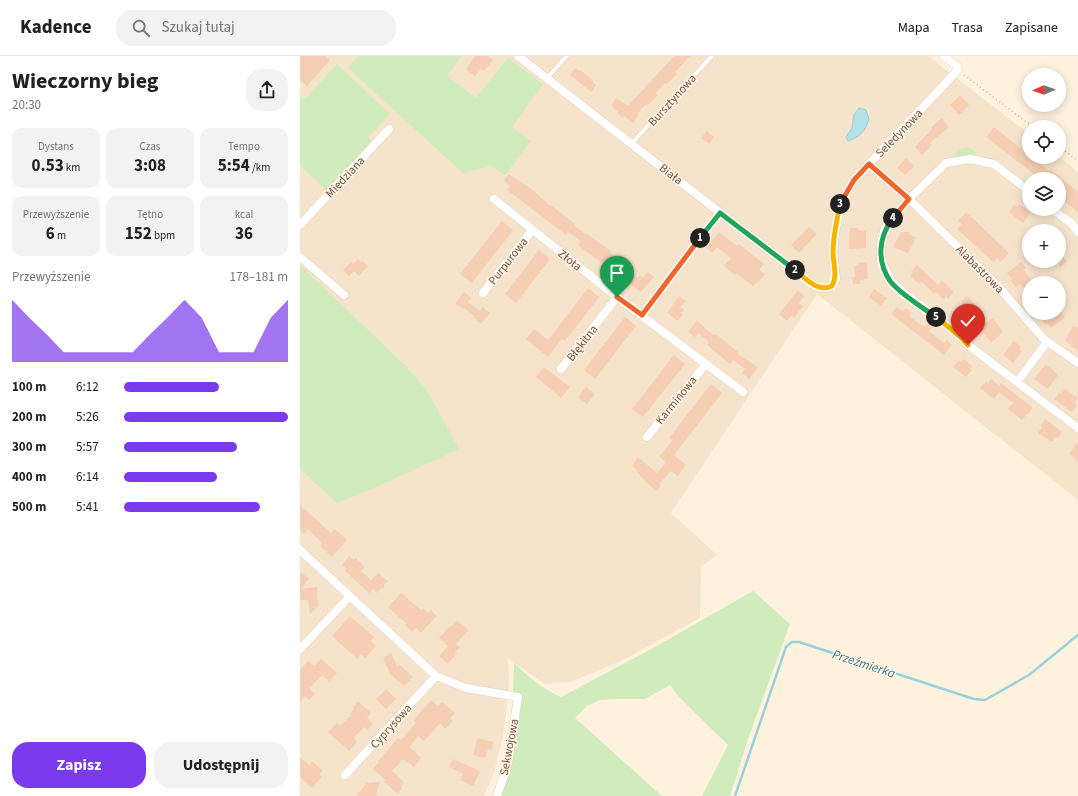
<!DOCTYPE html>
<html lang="pl">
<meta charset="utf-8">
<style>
body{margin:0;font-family:"Source Sans 3",sans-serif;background:#f2f2f2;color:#202124;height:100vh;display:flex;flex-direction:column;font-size:15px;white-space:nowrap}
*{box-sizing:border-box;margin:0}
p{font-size:13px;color:#757577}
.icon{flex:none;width:22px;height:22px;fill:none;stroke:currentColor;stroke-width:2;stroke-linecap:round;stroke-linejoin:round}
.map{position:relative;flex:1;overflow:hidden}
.sheet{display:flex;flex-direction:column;background:#fff;width:300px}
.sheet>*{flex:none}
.needle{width:26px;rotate:268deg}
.buttons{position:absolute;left:722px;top:12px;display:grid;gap:8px}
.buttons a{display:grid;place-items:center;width:44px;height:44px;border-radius:50%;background:#fff;box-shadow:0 2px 10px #0003;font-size:20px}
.pin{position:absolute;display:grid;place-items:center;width:34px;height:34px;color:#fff;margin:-41px -17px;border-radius:50% 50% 50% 0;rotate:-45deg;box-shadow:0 0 4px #0007}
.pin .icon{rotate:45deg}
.km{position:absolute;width:20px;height:20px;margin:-10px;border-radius:50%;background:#222;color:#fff;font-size:11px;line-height:20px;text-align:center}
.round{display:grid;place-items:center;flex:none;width:42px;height:42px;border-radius:16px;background:#f2f2f2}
.overview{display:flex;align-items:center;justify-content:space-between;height:68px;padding:0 12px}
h1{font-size:22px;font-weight:700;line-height:30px}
.figures{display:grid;grid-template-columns:repeat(3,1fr);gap:6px;height:68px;padding:4px 12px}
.figures div{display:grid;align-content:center;border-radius:10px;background:#f2f2f2;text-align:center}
.figures b{font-size:17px;font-weight:700}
.figures small{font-size:11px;font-weight:400}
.figures p{font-size:11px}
.chart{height:112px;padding:8px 12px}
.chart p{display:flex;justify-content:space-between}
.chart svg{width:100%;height:72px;margin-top:4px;fill:#7c3aed;opacity:.7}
.cta{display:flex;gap:8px;margin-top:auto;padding:8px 12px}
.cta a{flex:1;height:46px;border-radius:16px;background:#7c3aed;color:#fff;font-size:16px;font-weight:700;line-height:46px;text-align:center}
.cta a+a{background:#f2f2f2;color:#202124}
ul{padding:0 12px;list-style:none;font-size:13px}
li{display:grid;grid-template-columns:64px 48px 1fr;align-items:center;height:30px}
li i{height:10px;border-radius:5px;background:#7c3aed}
header{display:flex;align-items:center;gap:24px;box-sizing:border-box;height:56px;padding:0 20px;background:#fff;border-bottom:1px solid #e0e0e0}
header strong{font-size:19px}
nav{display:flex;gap:22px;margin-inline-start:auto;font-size:14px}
.search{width:280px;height:36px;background:#f2f2f2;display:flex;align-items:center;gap:10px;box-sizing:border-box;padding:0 14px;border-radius:16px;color:#757577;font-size:15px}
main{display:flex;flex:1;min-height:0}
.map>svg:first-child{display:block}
.residential{fill:#f6e3cc;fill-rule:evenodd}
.green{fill:#d0ecbc}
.water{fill:#b2e1e9;stroke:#97d1db}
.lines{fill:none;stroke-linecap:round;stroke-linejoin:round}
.stream{stroke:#97d1db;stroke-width:2.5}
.building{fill:#f6ceb4}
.service-casing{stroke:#e4cfbd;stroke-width:5}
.minor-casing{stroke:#e4cfbd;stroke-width:9}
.path{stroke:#dab197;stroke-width:1.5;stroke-dasharray:1 3;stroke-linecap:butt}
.service{stroke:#fff;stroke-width:4}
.minor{stroke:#fff;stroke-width:8}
.split-1-casing{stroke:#fff;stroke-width:8}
.split-2-casing{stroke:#fff;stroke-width:8}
.split-3-casing{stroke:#fff;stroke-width:8}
.split-4-casing{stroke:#fff;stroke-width:8}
.split-5-casing{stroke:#fff;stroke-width:8}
.split-6-casing{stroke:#fff;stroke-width:8}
.split-1{stroke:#f0652b;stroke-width:5}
.split-2{stroke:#22a559;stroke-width:5}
.split-3{stroke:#f5b400;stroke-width:5}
.split-4{stroke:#f0652b;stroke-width:5}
.split-5{stroke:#22a559;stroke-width:5}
.split-6{stroke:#f5b400;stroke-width:5}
.labels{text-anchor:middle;stroke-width:3;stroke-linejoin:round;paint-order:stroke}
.street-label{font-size:12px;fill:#765645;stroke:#fff5e6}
.water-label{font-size:13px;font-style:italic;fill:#3a7884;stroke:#fff5e6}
</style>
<header>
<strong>Kadence</strong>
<div class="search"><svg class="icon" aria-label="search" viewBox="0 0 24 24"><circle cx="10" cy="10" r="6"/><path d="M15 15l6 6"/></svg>Szukaj tutaj</div>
<nav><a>Mapa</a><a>Trasa</a><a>Zapisane</a></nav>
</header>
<main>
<section class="sheet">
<div class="overview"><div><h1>Wieczorny bieg</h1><p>20:30</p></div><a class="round"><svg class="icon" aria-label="share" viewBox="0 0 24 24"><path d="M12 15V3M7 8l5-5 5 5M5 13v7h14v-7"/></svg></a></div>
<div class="figures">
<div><p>Dystans</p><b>0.53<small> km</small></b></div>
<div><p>Czas</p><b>3:08</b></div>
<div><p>Tempo</p><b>5:54<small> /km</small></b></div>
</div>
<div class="figures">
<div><p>Przewyższenie</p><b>6<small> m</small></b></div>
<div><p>Tętno</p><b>152<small> bpm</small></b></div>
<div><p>kcal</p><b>36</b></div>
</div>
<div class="chart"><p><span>Przewyższenie</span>178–181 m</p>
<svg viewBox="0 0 160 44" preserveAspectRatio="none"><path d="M0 44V6L10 17L20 27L30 38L40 38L50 38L60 38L70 38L80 27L90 17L100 6L110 17L120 38L130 38L140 38L150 17L160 6V44z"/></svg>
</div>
<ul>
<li><b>100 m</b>6:12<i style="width:58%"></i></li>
<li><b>200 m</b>5:26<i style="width:100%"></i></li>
<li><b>300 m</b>5:57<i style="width:69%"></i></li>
<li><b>400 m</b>6:14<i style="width:57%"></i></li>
<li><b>500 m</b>5:41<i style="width:83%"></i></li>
</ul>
<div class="cta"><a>Zapisz</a><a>Udostępnij</a></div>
</section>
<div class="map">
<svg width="778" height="740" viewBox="0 0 778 740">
<rect width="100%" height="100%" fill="#fef2de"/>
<path class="residential" d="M0,0H628L729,78V101H759L778,116V444L517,238L371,457L417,499L401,511L400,562L321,605L271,626L245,628L208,603L209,629L203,681L194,717L184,740H0ZM729,123H759V153H729ZM729,175H759V205H729ZM729,227H759V257H729Z"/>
<path class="green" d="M59,0H162L147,20L176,42L208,2L243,28L212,71L231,85L205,119L191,110L163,117L48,12Z
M37,8L90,58L68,81L71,86L27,135L0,109V40L4,44Z
M666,91L670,92L678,98L677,99H663L656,101L655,98L661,92Z
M0,209L108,312L129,337L159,393L70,434L37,447L0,413Z
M453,535L490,568L448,683L430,740H402L428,689L380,642L370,629L345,643H313L300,644L287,650L275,662L362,740H201L212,701L221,639L213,636L214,607C229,621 242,633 261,641L355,591Z"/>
<path class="water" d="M559,52L566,54L569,63C565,76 561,80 548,85L546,81L552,72L554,59Z"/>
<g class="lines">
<path class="stream" d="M435,740L486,591L492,586H499L674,643L685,644L729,619L778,579"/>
</g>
<path class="building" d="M0,0H25L30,4L7,30L0,24Z
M175,0H188L193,4L184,15L181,13L175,20L166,13Z
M374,0H390L375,16L377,18L367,28L365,27L356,37L358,39L348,49L346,48L337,58L338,59L333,67L324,60L323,62L317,57L319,56L311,50L316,42L328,50Z
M275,12L279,15L280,14L294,25L293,26L296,29L291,36L270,19Z
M660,39L669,49L659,59L650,49Z
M642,62L649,71L630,87L632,89L622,99L615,91L632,73L631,71Z
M694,71L729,99V101H732L749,115L750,113L778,136V156L759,141V123H740L686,81Z
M407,75L414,81L409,88L401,82Z
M606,102L614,110L605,119L597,112Z
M209,118L233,134L250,150L251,149L275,168L274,169L286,179L287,178L311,195L310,197L322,207L323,205L330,211L327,214L337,222L340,219L343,221L348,216L354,221L341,236L314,217L316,213L305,204L302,207L278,189L281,185L275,181L268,176L266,179L207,134L210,130L204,124Z
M719,148L730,156L723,167L709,156L714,149L717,151Z
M666,156L709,197L701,206L697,202L693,206L657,173L662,168L658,165Z
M202,165L213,174L172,227L160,218Z
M509,171L517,178L499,197L491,189Z
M550,172H558V174L566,175V192L549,193Z
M419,176L437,190L439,188L464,208L459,214L465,218L458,227L457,226L453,230L436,217L435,219L424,210L431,202L417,191L412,197L406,192Z
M601,176H610L609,178L616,182L608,197L593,191Z
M239,194L250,203L216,247L205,238Z
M759,195L767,206L759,212Z
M58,203L61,206L63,205L68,210L59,220L54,215L49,220L43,214L51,206L53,208Z
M567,206L568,223L560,224V228H553L552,221H555L554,210H558V207Z
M721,206L726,212L724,214L733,227H729V239L720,228L716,232L710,224L712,223L707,217Z
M617,209L638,229L642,224L654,236L648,243L646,240L643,243L636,236L634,238L621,225L619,228L610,220L613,217L611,215Z
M288,232L299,241L265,285L262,283L248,301L226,283L234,273L248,284Z
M574,233L587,242L581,250L569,241Z
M498,234L504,240L499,247L503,250L494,262L491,260L487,265L479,258Z
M164,236L171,242L168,246L180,255L183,251L190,257L181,268L174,262L175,261L164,252L163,253L155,248Z
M379,240L386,245L381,251L384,254L381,257L383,258L378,265L367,257Z
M667,240L679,252L673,258L671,256L668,259L660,250L663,248L661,246Z
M597,251L603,255L606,252L611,256L609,260L610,261L624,271L626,268L632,272L629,275L644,287L647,284L652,289L644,299L591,258Z
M760,255L765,261L751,272L747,267L745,268L737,257H759Z
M325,261L336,270L295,323L284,314Z
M693,262L703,276L691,287L678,269L684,264L686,267Z
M397,264L408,275L414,279L416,278L439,297L438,298L444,302L458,311L449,323L442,317L445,313L433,304L430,308L407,289L409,286L398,277L395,281L388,276Z
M773,270L778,272V294L770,290L771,289L765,285Z
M714,285L721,291L719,293L722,295L713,307L703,299Z
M374,299L385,308L343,361L332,353Z
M664,303L672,310L670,313L672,314L666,321L653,311L659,304L661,306Z
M746,308L758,319L748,333L734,323Z
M244,311L270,331L261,342L236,321Z
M691,323L699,330L701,327L733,352L728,358H727L722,364L708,353L713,347L699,336L694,343L680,332L686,325L688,327Z
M411,328L422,337L374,399L386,409L378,420L371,415L359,428L361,430L356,435L340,420V419L337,416L338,415L332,410L338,401L357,417L366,406L359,401L373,384L369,382Z
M286,331L295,338L287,348L278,341Z
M765,333L778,342L774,347L777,349L772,356L754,343L759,337L761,338Z
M745,363L762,376L758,382L755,381L752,386L738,377L742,371L740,370Z
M778,386V405L769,398Z
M0,449L31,477L35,473L47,484L32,501L20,490L22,487L8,473L4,478L0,474Z
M49,500L54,504L56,502L65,511L61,515L71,524L78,517L88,525L84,529V533L81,532L77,537L73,533L69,537L45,515L47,513L42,509Z
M0,515L9,523L1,533L17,531L18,550L10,558L8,544H0Z
M101,537L121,554L123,552L128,557L131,554L137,560L121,577L116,572L112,576L105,569L107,568L88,551Z
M50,560L74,581L71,585L76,590L65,602L61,598L57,603L32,580Z
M157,565L169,574L156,588L160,591L155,596L157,597L148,608L139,600L148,590L139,582L150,570L151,571Z
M91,597L97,610L99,608L113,621L104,630L90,618L83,602Z
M21,603L37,617L29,625L23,620L22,621L21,620L10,632L11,633L10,634L15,638L9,644L5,640L0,646V614L8,605L14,610Z
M86,633L96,643L86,653L76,643Z
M131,644L138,650L142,646L155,657L150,662L153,665L145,673L140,667L124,685L118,680L110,691L121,702L114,711L103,703L92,715L104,726L101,731L102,732L98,738L83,725H86L73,713L79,706L78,705L98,682L101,684L116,667L113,665Z
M58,645L71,657L67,662L73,668L67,674L64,671L54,682L57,686L49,695L28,676L37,667L40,670L51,659L49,658L54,653L53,652Z
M177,682L193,686L192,694L188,693L185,702L173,699Z
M0,701L9,709L12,705L23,715L19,718L22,721L12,732L0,721Z
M153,703L180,715L173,730L160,724L163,718L149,711Z
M80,726L76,740H56L67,727Z"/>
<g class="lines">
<defs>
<path id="service" d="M247,22L267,0
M332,87L412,0"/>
<path id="minor" d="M218,0L512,228C520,232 524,234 532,230L536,223L533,195L535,177L541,146L554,124L658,14L657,10L644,0
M569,108L609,143L696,228L745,284L778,307
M729,135L694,108L670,103L646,107L609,143L592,163L584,175L581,189V204L591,225L603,236L663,282L668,289L778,372
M194,143L317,241L443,336
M752,153L772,168L778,176
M0,169L89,73
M0,201L44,239
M183,237L232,174
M342,259L420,157
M261,313L317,241
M717,326L747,286
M347,381L406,308
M0,494L136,620L166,632L218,641L208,707L197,740
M0,593L50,540
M45,719L136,620"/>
</defs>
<use href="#service" class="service-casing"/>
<use href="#minor" class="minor-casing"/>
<path class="path" d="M664,19L733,71
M759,90L778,105"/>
<use href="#service" class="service"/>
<use href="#minor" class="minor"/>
</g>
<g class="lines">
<defs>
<path id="split-1" d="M317,241L342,259L400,182"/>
<path id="split-2" d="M400,182L420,157L495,214"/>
<path id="split-3" d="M495,214C506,223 518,237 532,230C538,219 533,208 533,196C533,180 537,164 540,148"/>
<path id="split-4" d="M540,148L554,124L569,108L609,143L593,162"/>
<path id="split-5" d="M593,162C579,180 576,204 590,225C599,237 623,252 636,261"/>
<path id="split-6" d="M636,261L662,282L668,289"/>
</defs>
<use href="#split-1" class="split-1-casing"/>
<use href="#split-2" class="split-2-casing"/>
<use href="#split-3" class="split-3-casing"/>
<use href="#split-4" class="split-4-casing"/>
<use href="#split-5" class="split-5-casing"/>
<use href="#split-6" class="split-6-casing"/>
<use href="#split-1" class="split-1"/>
<use href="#split-2" class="split-2"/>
<use href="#split-3" class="split-3"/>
<use href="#split-4" class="split-4"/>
<use href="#split-5" class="split-5"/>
<use href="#split-6" class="split-6"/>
</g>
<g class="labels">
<g class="street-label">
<text transform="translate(372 44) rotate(-48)" y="4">Bursztynowa</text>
<text transform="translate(599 77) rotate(-46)" y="4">Seledynowa</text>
<text transform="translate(371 118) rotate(38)" y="4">Biała</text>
<text transform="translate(45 121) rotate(-47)" y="4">Miedziana</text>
<text transform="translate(270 204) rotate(38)" y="4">Złota</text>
<text transform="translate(208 205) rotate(-52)" y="4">Purpurowa</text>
<text transform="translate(680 213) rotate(45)" y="4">Alabastrowa</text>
<text transform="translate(282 287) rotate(-52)" y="4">Błękitna</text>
<text transform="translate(376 344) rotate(-51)" y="4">Karminowa</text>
<text transform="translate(91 670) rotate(-48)" y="4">Cyprysowa</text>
<text transform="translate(209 691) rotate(-79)" y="4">Sekwojowa</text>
</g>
<g class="water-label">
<text transform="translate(564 607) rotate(18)" y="5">Przeźmierka</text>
</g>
</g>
</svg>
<div class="buttons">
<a><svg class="needle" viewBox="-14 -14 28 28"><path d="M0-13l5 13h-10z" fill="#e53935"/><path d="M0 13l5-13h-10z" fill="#757577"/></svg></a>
<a><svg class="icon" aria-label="locate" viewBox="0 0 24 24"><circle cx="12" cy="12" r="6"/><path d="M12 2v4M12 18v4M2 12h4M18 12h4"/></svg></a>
<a><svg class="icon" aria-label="layers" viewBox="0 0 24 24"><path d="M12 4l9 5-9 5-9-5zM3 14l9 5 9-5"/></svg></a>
<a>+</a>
<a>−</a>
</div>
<div class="pin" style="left:317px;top:241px;background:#1e9e55"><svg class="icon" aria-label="arrive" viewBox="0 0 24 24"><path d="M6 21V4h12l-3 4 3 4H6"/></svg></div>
<div class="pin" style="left:668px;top:289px;background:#d93025"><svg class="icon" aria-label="check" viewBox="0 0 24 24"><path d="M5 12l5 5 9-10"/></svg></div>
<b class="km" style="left:400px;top:182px">1</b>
<b class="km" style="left:495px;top:214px">2</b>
<b class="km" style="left:540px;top:148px">3</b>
<b class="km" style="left:593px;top:162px">4</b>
<b class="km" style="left:636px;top:261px">5</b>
</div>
</main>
